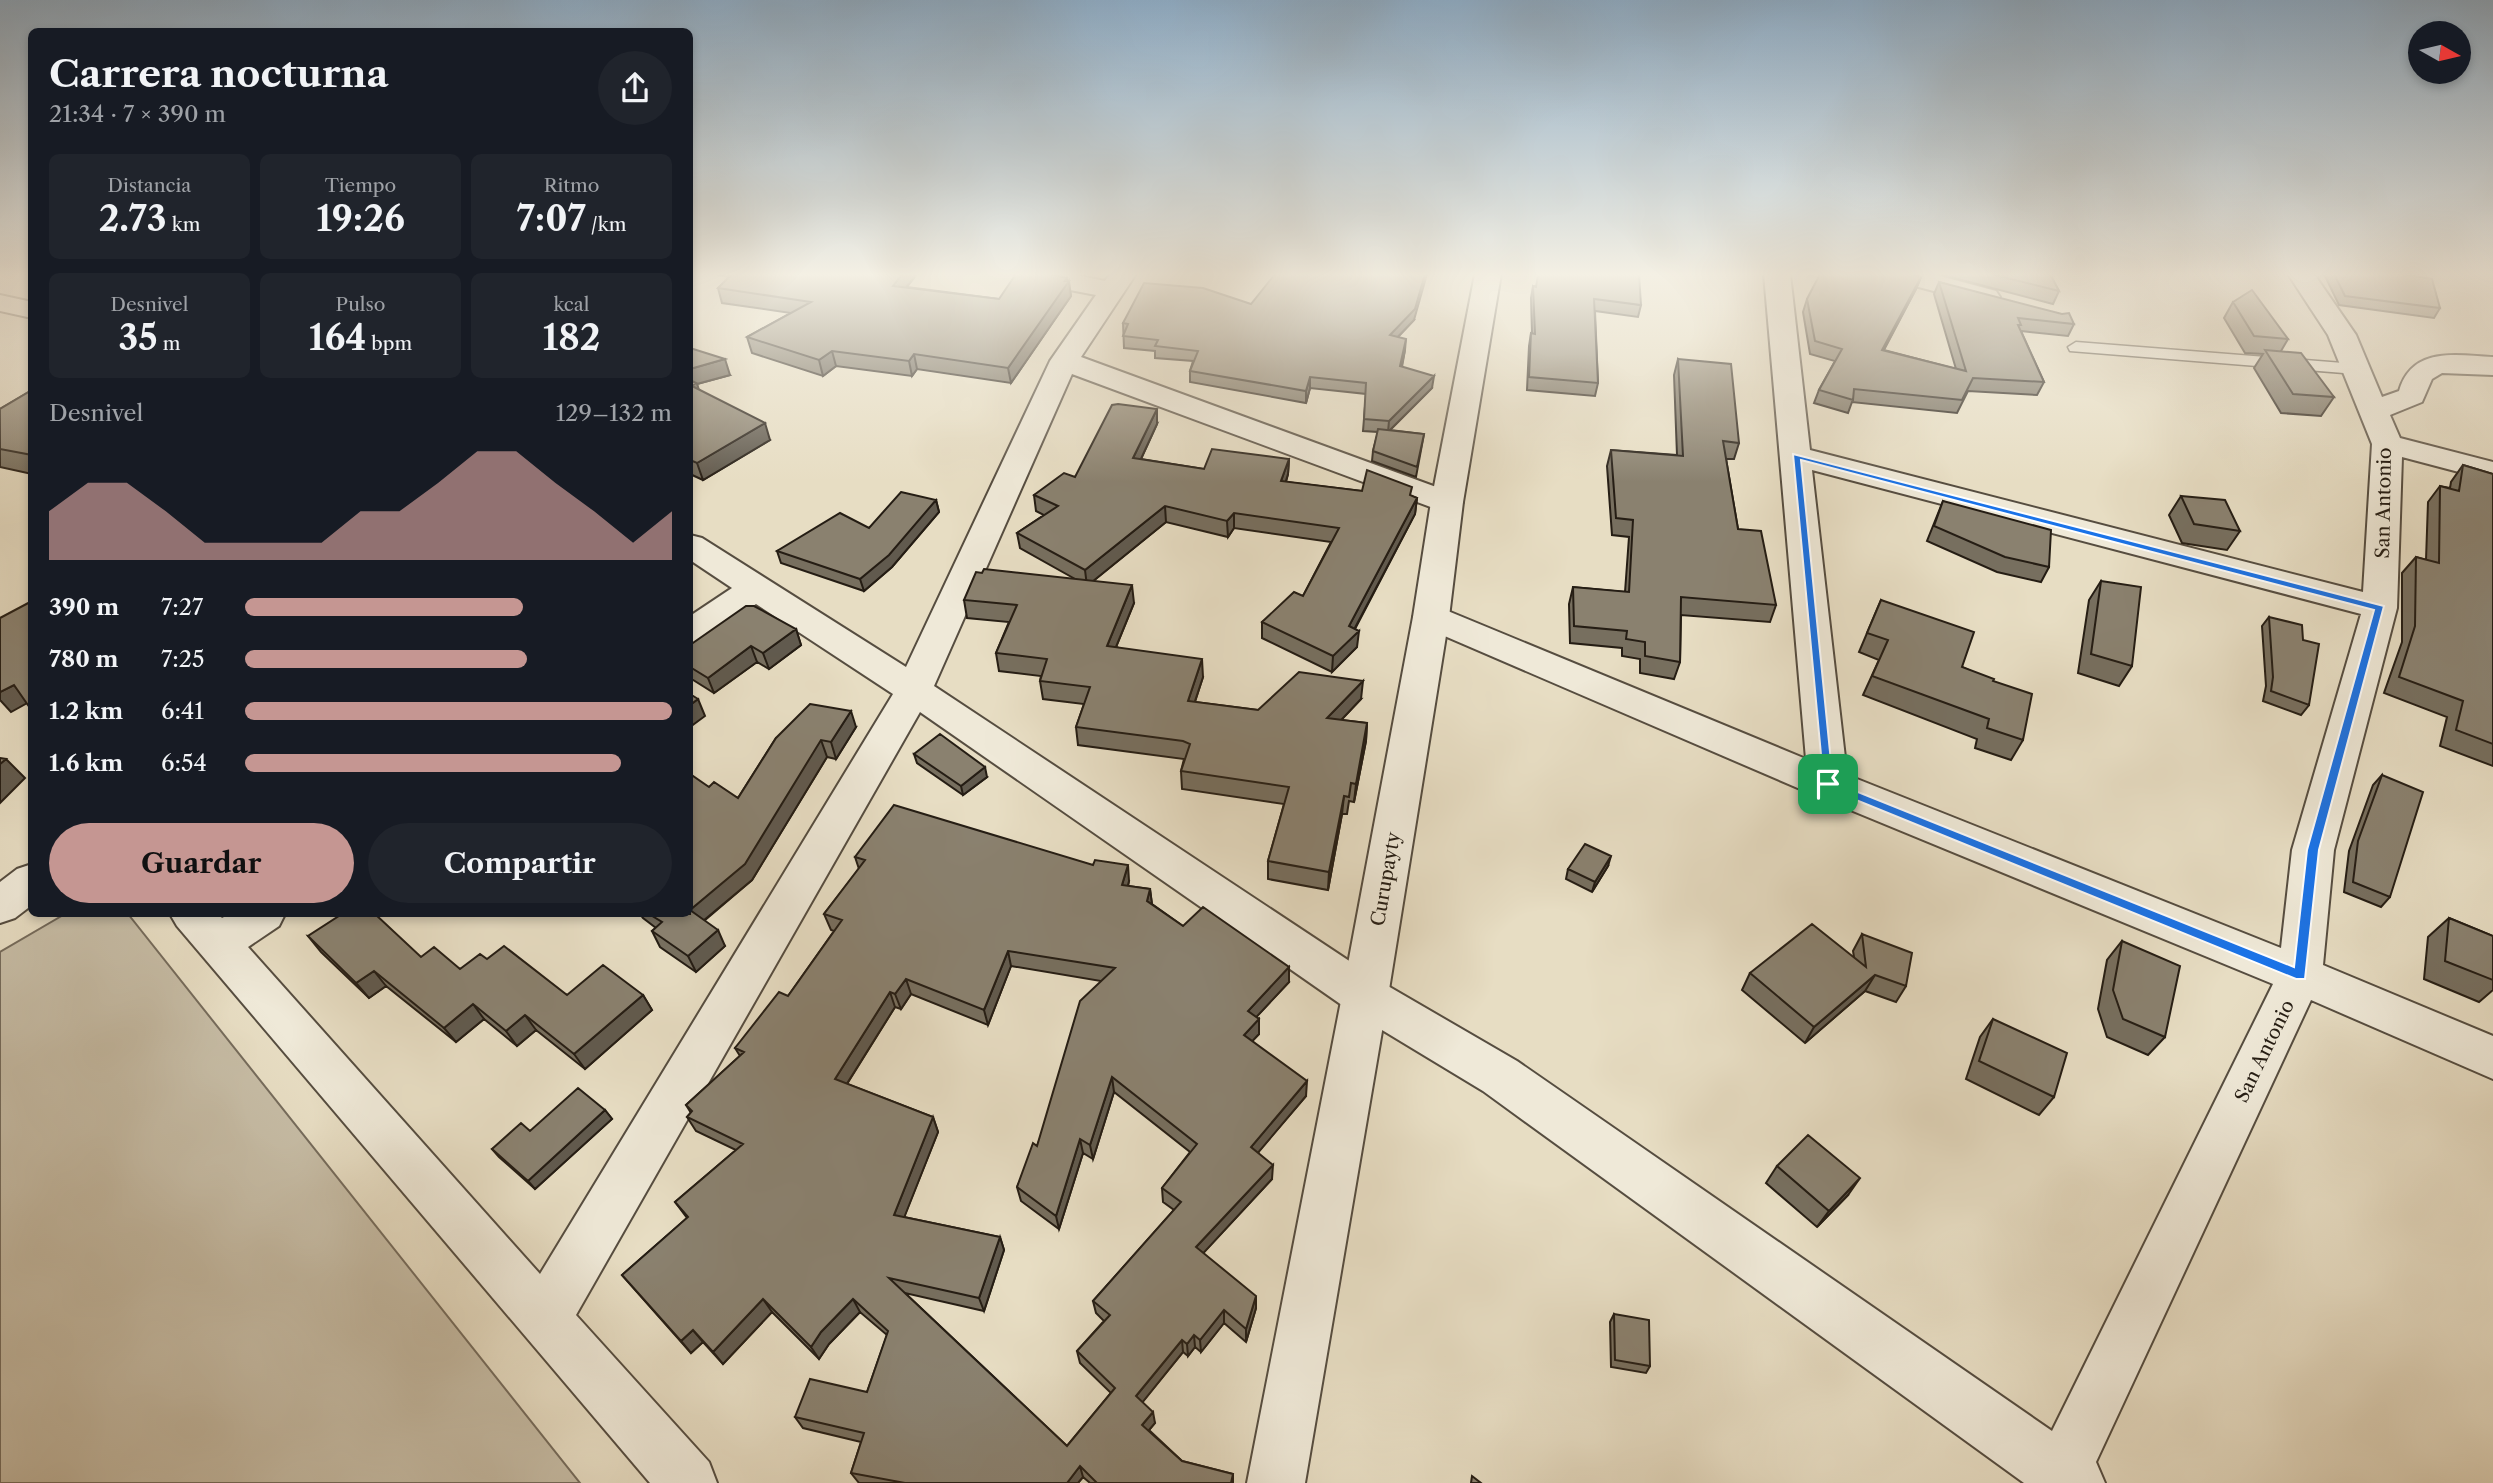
<!DOCTYPE html>
<html lang="es">
<meta charset="utf-8">
<style>
body{margin:0;font-family:"Libre Caslon Text",serif;background:#20242c;color:#f1f3f6;height:100vh;display:flex;flex-direction:column;font-size:26px;white-space:nowrap}
*{box-sizing:border-box;margin:0}
p{font-size:23px;color:#9ea1a6}
.icon{flex:none;width:38px;height:38px;fill:none;stroke:currentColor;stroke-width:2;stroke-linecap:round;stroke-linejoin:round}
.map{position:relative;flex:1;overflow:hidden}
.drawer{position:absolute;left:28px;top:28px;width:665px;height:889px;display:flex;flex-direction:column;background:#171b24;border-radius:10px;box-shadow:0 4px 10px #0003}
.drawer>*{flex:none}
.needle{width:46px;rotate:98deg}
.tools{position:absolute;left:2408px;top:21px;display:grid;gap:14px}
.tools a{display:grid;place-items:center;width:63px;height:63px;border-radius:50%;background:#171b24;box-shadow:0 4px 10px #0003;font-size:35px}
.pin{position:absolute;display:grid;place-items:center;width:60px;height:60px;color:#fff;margin:-30px;border-radius:14px;box-shadow:0 4px 10px #0006}
.round{display:grid;place-items:center;flex:none;width:74px;height:74px;border-radius:37px;background:#20242c}
.head{display:flex;align-items:center;justify-content:space-between;height:119px;padding:0 21px}
h1{font-size:38px;font-weight:700;line-height:52px}
.figures{display:grid;grid-template-columns:repeat(3,1fr);gap:10px;height:119px;padding:7px 21px}
.figures div{display:grid;align-content:center;border-radius:10px;background:#20242c;text-align:center}
.figures b{font-size:35px;font-weight:700}
.figures small{font-size:19px;font-weight:400}
.figures p{font-size:19px}
.chart{height:196px;padding:14px 21px}
.chart p{display:flex;justify-content:space-between}
.chart svg{width:100%;height:126px;margin-top:7px;fill:#c59692;opacity:.7}
.primary-button{display:flex;gap:14px;margin-top:auto;padding:14px 21px}
.primary-button a{flex:1;height:80px;border-radius:42px;background:#c59692;color:#111;font-size:28px;font-weight:700;line-height:80px;text-align:center}
.primary-button a+a{background:#20242c;color:#f1f3f6}
ul{padding:0 21px;list-style:none;font-size:23px}
li{display:grid;grid-template-columns:112px 84px 1fr;align-items:center;height:52px}
li i{height:18px;border-radius:9px;background:#c59692}
.map>svg:first-child{display:block}
.green{fill:#c6bca5;stroke:#766c5c;stroke-width:2}
.lines{fill:none;stroke-linecap:round;stroke-linejoin:round}
.service-casing{stroke:#564d40;stroke-width:3}
.minor-casing{stroke:#564d40;stroke-width:4}
.tertiary-casing{stroke:#564d40;stroke-width:4}
.service{fill:#efe9d8;fill-rule:evenodd}
.minor{fill:#efe9d8;fill-rule:evenodd}
.tertiary{fill:#efe9d8;fill-rule:evenodd}
.wall{fill:#776f5f;stroke:#251d14;stroke-width:2;fill-rule:evenodd}
.shaded-wall{fill:#615a4e;stroke:#251d14;stroke-width:2}
.building{fill:#8a816f;stroke:#251d14;stroke-width:2;fill-rule:evenodd}
.route{fill:#1a73e8;stroke:#fff;stroke-width:2;fill-rule:evenodd}
.labels{text-anchor:middle;stroke-width:6;stroke-linejoin:round;paint-order:stroke}
.street-label{font-size:19px;fill:#251d14;stroke:#efe9d8}
</style>
<div class="map">
<svg width="2493" height="1483" viewBox="0 0 2493 1483">
<rect width="100%" height="100%" fill="#e7ddc3"/>
<filter id="stains"><feTurbulence type="fractalNoise" baseFrequency=".00286" numOctaves="4"/><feColorMatrix values="0 0 0 0 .2 0 0 0 0 .09 0 0 0 0 .02 0 0 0 .5 -.17"/></filter>
<radialGradient id="worn" r=".72"><stop offset=".6" stop-color="#630" stop-opacity="0"/><stop offset="1" stop-color="#630" stop-opacity=".3"/></radialGradient>
<path class="green" d="M65,914H128L580,1483H0V952Z"/>
<g class="lines">
<defs>
<path id="service" d="M2076,342L2356,364L2364,369L2356,374L2070,351L2068,347Z"/>
<path id="minor" d="M1014,274H1071L1105,281L1110,274H1136L1081,357L1458,495L1463,502L1458,509L1447,512L1436,509L1072,374L934,686L1381,982L1517,1061L2052,1431L2273,984L1814,795L1419,625L1413,617L1419,609L1431,605L1443,609L1806,759L1764,274H1790L1810,450L2363,592L2372,444L2328,335L2288,274H2314L2356,335L2382,397L2399,391C2412,346 2456,355 2493,357V375L2442,373L2432,379L2422,402L2390,415L2400,438L2493,462V481L2402,457L2397,608L2334,850L2323,965L2493,1036V1079L2311,1000L2096,1462L2105,1483H2024L1483,1091L1349,1010L920,712L576,1315L709,1462L717,1483H650L177,926L170,914H218L222,918L230,914H285L279,926L248,947L540,1274L893,694L756,604L703,641L690,644V616L732,588L690,560V535L702,538L906,667L1050,361L1096,295L1018,280ZM1812,470L2361,614L2292,850L2281,948L1847,775Z
M1888,274H1932L1996,291L2000,297L1996,303L1987,305L1892,280Z
M0,295L32,302V318L0,311Z
M32,864V905L15,918L0,923V882L17,869Z"/>
<path id="tertiary" d="M1475,274H1501L1463,502L1449,617L1388,996L1305,1483H1247L1342,996L1413,617L1431,502Z"/>
</defs>
<use href="#service" class="service-casing"/>
<use href="#minor" class="minor-casing"/>
<use href="#tertiary" class="tertiary-casing"/>
<use href="#service" class="service"/>
<use href="#minor" class="minor"/>
<use href="#tertiary" class="tertiary"/>
</g>
<path class="wall" d="M713,274H917L907,287L999,299L1068,281L1071,296L1011,383L917,369L912,376L836,366L823,376L752,353L747,337L791,313L722,303L718,288L730,277Z
M1939,274H2050L2059,291L2053,304Z
M2324,274H2402L2440,308L2434,318L2339,305Z
M1921,277L1916,289L1884,350L1956,369L1934,294L1939,282L2074,324L2068,336L2021,331L2044,382L2037,395L1968,391L1957,413L1852,402L1848,413L1814,403L1819,390L1835,361L1810,354L1803,312L1807,299Z
M1533,286L1641,305L1638,317L1595,311L1598,383L1595,396L1527,390L1529,346L1531,333H1532L1531,298Z
M2233,302L2288,339L2281,351L2334,397L2321,416L2281,413L2254,368L2263,354L2245,353L2224,318Z
M1251,304L1414,320L1398,337L1405,350L1402,367L1432,388L1390,430L1424,434L1416,477L1372,461L1373,451L1378,432L1363,431L1366,394L1310,388L1306,403L1190,382V371L1193,361L1155,358V351L1124,348L1123,323Z
M690,348L730,375L697,384L698,389L770,440L703,480L690,474Z
M1678,359L1739,443L1734,459H1726L1738,529L1776,605L1770,622L1681,615L1680,662L1674,679L1640,673V659L1622,656V648L1570,643L1569,604L1573,587L1625,592L1629,537L1612,535L1607,466L1611,450L1677,455L1674,375Z
M32,390V474L0,467V409Z
M1157,424L1141,459L1204,469L1289,459L1288,474L1286,482L1362,491L1411,496L1417,498L1415,514L1355,629L1357,647L1332,672L1262,638V622L1303,596L1331,542L1234,528L1228,537L1166,522L1093,581L1134,603L1116,647L1203,677L1195,702L1258,710L1361,699L1341,720L1367,723L1366,741L1354,802L1349,801L1347,814H1342L1328,890L1268,879V861L1284,804L1182,789L1181,771L1184,759L1078,745L1076,727L1084,704L1043,699L1040,681L1041,676L999,671L996,653L1009,622L967,618L964,600L1075,579L1020,548L1017,533L1044,515L1036,511L1034,495L1075,477Z
M2463,465L2493,474V766L2440,746L2447,717L2384,693L2402,642V573L2416,557L2426,560L2428,502L2440,486L2450,488L2451,482Z
M2181,496L2240,531L2227,550L2182,543L2169,515Z
M936,500L939,512L892,567L864,591L781,563L777,551L869,528Z
M1943,501L2049,567L2041,582L1997,572L1927,541Z
M2101,581L2132,666L2119,686L2078,673L2089,600Z
M1881,600L1962,667L1993,681L2023,740L2011,760L1975,748L1977,739L1863,695L1879,660L1859,652Z
M2269,617L2309,705L2301,715L2263,701L2266,686L2262,626Z
M796,629L801,645L769,669L757,662L714,693L690,678V645Z
M856,727L836,759L827,757L752,880L704,921L725,946L696,972L660,947L652,931L656,928L643,918L640,914H690L709,787L738,798L776,738Z
M914,754L987,777L963,795L917,763Z
M2382,775L2390,897L2381,907L2344,892L2349,851L2373,785Z
M855,857L1129,881L1128,886L1150,889L1152,904L1183,926L1289,982L1256,1017L1259,1019V1034L1252,1041L1306,1096L1258,1152L1272,1179L1203,1253L1256,1308L1246,1342L1224,1323L1201,1352L1195,1347L1188,1356L1183,1352L1142,1402L1155,1423L1149,1430L1182,1461L1233,1474V1483H1090L1083,1477L1078,1483H859L851,1473L861,1442L803,1428L795,1417L867,1392L887,1335L860,1312L829,1344L819,1359L772,1312L723,1364L703,1342L691,1353L622,1275L687,1218L675,1202L736,1150L696,1131L687,1117L691,1113L686,1105L740,1056L735,1048L788,996L834,931L831,930L824,914L859,869ZM1011,966L1101,981L1037,1146L1017,1187L1021,1201L1059,1229L1083,1153L1093,1159L1114,1092L1190,1152L1162,1188L1163,1202L1174,1210L1093,1301L1096,1313L1104,1321L1077,1351L1080,1363L1111,1393L1067,1446L905,1293L984,1311L1004,1250L1000,1237L904,1217L938,1132L933,1117L847,1084L895,1007L901,1009L911,994L988,1025Z
M1608,866L1592,892L1566,879L1568,869Z
M2449,918L2493,936V990L2479,1002L2424,979L2428,937Z
M1862,934L1906,986L1896,1002L1865,991L1805,1043L1742,990L1750,973L1854,957L1853,951Z
M308,936L421,957L460,969L487,959L567,995H643L652,1010L585,1069L536,1030L517,1046L484,1019L456,1042L386,986L369,998L321,952Z
M2122,941L2165,1037L2148,1055L2107,1037L2098,1009L2107,960Z
M1993,1019L2054,1097L2039,1115L1966,1079L1980,1037Z
M605,1110L612,1119L535,1189L499,1157L492,1149L530,1131Z
M1777,1166L1848,1195L1817,1227L1766,1183Z
M1614,1314L1650,1366L1646,1373L1611,1367L1610,1322Z"/>
<path class="shaded-wall" d="M902,274H917L896,300L893,286Z
M1425,274H1427L1414,320L1389,346L1390,335Z
M1921,277L1916,289L1877,362L1882,350Z
M1067,278L1068,283L1069,281L1071,296L1011,383L1008,368Z
M1406,339L1405,350L1399,378L1400,366Z
M832,351L836,366L823,376L819,360Z
M914,354L917,369L912,376L909,361Z
M725,359L730,375L697,384L702,399L690,387V369Z
M1434,376L1432,388L1388,432L1389,421Z
M1310,377V388L1306,403V391Z
M1157,409V424L1134,474L1133,458Z
M765,423L770,440L703,480L697,463Z
M1289,459L1288,474L1281,497V481Z
M1417,498L1415,514L1348,641L1359,631L1357,647L1332,672L1333,656Z
M936,500L939,512L892,567L864,591L860,579Z
M1165,506L1166,522L1087,586L1085,570Z
M1234,513V528L1228,537L1227,521Z
M1132,585L1134,603L1109,664L1107,646Z
M796,629L801,645L769,669L763,653Z
M751,646L757,662L714,693L708,678Z
M1202,659L1203,677L1189,719L1188,701Z
M1363,681L1361,699L1326,736L1327,718Z
M14,685L29,702L11,712L0,700V692Z
M698,699L705,716L690,727V705Z
M851,711L856,727L836,759L831,742Z
M1367,723L1366,741L1354,802L1356,784Z
M821,740L827,757L752,880L697,926L690,910Z
M6,759L25,778L0,803V764Z
M985,767L987,777L963,795L961,786Z
M1344,796L1342,814L1328,890L1329,872Z
M1611,856L1608,866L1592,892L1595,882Z
M1128,865L1129,881L1124,901L1122,885Z
M1150,889L1152,905L1147,901Z
M718,930L725,946L696,972L688,956Z
M1008,951L1011,966L988,1025L984,1010Z
M1289,967V982L1248,1026V1011Z
M374,971L386,986L369,998L356,983Z
M1875,975L1865,991L1805,1043L1814,1027Z
M906,979L911,994L901,1009L895,994Z
M890,992L895,1007L841,1093L835,1079Z
M643,995L652,1010L585,1069L574,1054Z
M473,1004L484,1019L456,1042L444,1028Z
M525,1015L536,1030L517,1046L506,1031Z
M1259,1019V1034L1244,1050V1035Z
M1112,1077L1114,1092L1093,1159L1090,1145Z
M1307,1081L1306,1096L1251,1161V1147Z
M605,1110L612,1119L535,1189L528,1181Z
M933,1117L938,1132L900,1228L894,1215Z
M1080,1139L1083,1153L1059,1229L1056,1216Z
M1273,1165L1272,1179L1197,1260L1196,1247Z
M1860,1178L1848,1195L1817,1227L1829,1211Z
M1000,1237L1004,1250L984,1311L979,1298Z
M1256,1296V1308L1246,1342V1329Z
M763,1299L772,1312L723,1364L713,1352Z
M853,1299L860,1312L829,1344L819,1359L811,1347L821,1332Z
M1224,1310V1323L1201,1352L1200,1340Z
M693,1330L703,1342L691,1353L681,1341Z
M1194,1335L1195,1347L1188,1356L1187,1344Z
M1182,1340L1183,1352L1138,1408L1136,1396Z
M1153,1412L1155,1423L1144,1436L1142,1425Z
M1080,1466L1083,1477L1078,1483H1067Z"/>
<path class="building" d="M732,274H902L893,286L999,299L1016,274H1050L1067,278L1065,281H1069L1008,368L914,354L909,361L832,351L819,360L747,337L811,302L718,288Z
M1275,274H1425L1415,309L1390,335L1406,339L1400,366L1434,376L1389,421L1364,419L1366,383L1310,377L1306,391L1190,371L1198,351L1155,346L1158,340L1123,336L1128,324L1123,323L1144,283L1203,288L1251,304Z
M1538,274H1639L1641,305L1594,299L1598,383L1529,377L1531,333L1535,334L1533,286L1536,287Z
M1820,274H1911L1921,277L1882,350L1966,371L1939,282L2062,314L2069,313L2074,324L2018,318L2021,325H2018L2044,382L1973,378L1962,400L1854,389L1853,400L1819,390L1842,349L1815,341L1807,299Z
M1991,274H2050L2059,291Z
M2334,274H2402L2432,279L2440,308L2345,296Z
M2252,290L2288,339L2254,336L2233,302Z
M690,348L725,359L690,369Z
M2265,350L2301,353L2334,397L2293,394Z
M1678,359L1731,364L1739,443L1723,441L1738,529L1761,531L1776,605L1681,597L1680,662L1645,656V642L1626,639L1627,631L1574,626L1573,587L1629,592L1633,520L1616,518L1611,450L1683,456Z
M690,380L696,383L692,386L765,423L697,463L690,460Z
M32,390V455L0,449V409Z
M1118,404L1157,409L1133,458L1204,469L1212,449L1289,459L1281,481L1362,491L1367,470L1412,487L1410,495L1417,498L1349,626L1359,631L1333,656L1262,622L1294,592L1303,596L1339,528L1234,513L1227,521L1165,506L1085,570L1017,533L1058,506L1034,495L1064,473L1075,477L1112,405Z
M1378,429L1424,434L1417,467L1373,451Z
M2463,465L2493,474V744L2456,730L2463,701L2399,677L2415,626L2416,557L2439,563L2440,486L2459,491Z
M901,492L936,500L889,555L860,579L777,551L840,513L869,528Z
M2181,496L2225,500L2240,531L2194,524Z
M1943,501L2051,530L2049,567L2005,557L1934,526Z
M984,569L1132,585L1107,646L1202,659L1188,701L1258,710L1299,672L1363,681L1327,718L1367,723L1356,784L1351,783L1349,797L1344,796L1329,872L1268,861L1289,787L1181,771L1190,744L1183,741L1076,727L1090,687L1040,681L1047,659L996,653L1017,605L964,600L976,572L982,573Z
M2101,581L2141,587L2132,666L2091,654Z
M1881,600L1974,632L1962,667L1994,679L1993,681L2032,694L2023,740L1987,728L1989,719L1872,676L1888,640L1867,633Z
M32,601V706L30,708L14,685L0,692V618Z
M746,606H754L796,629L763,653L751,646L708,678L690,667V645Z
M2269,617L2302,625L2303,640L2319,644L2309,705L2271,691L2273,677Z
M690,694L698,699L690,705Z
M810,704L851,711L831,742L821,740L745,864L690,910V774L709,787L714,782L738,798L776,738Z
M940,734L985,767L961,786L914,754Z
M0,758L6,759L0,764Z
M2382,775L2423,792L2390,897L2353,882L2358,841Z
M894,805L1093,865L1095,860L1128,865L1122,885L1150,889L1147,901L1183,926L1203,907L1289,967L1248,1011L1259,1019L1244,1035L1307,1081L1251,1147L1273,1165L1196,1247L1256,1296L1246,1329L1224,1310L1200,1340L1194,1335L1187,1344L1182,1340L1136,1396L1153,1412L1142,1425L1182,1461L1233,1474L1231,1483H1097L1080,1466L1067,1483H905L851,1473L864,1433L795,1417L810,1379L867,1392L888,1331L853,1299L821,1332L811,1347L763,1299L713,1352L693,1330L681,1341L622,1275L688,1217L675,1202L743,1144L687,1117L692,1111L686,1105L744,1052L735,1048L779,992L788,996L842,920L824,914L865,860L855,857ZM1008,951L1115,968L1080,1001L1037,1146L1033,1143L1017,1187L1056,1216L1080,1139L1090,1145L1112,1077L1197,1144L1162,1188L1181,1202L1093,1301L1110,1315L1077,1351L1115,1388L1067,1446L889,1278L979,1298L1000,1237L894,1215L933,1117L835,1079L890,992L895,994L906,979L984,1010Z
M1585,844L1611,856L1595,882L1568,869Z
M690,910L718,930L688,956L652,931L662,922L649,914H690Z
M342,914H375L421,957L434,947L460,969L480,954L487,959L504,946L567,995L603,965L643,995L574,1054L525,1015L506,1031L473,1004L444,1028L374,971L356,983L308,936Z
M2449,918L2493,936V980L2445,961Z
M1812,924L1866,967L1862,934L1912,953L1906,986L1875,975L1814,1027L1750,973Z
M2122,941L2180,966L2165,1037L2123,1019L2113,990Z
M1993,1019L2067,1053L2054,1097L1979,1061Z
M578,1088L605,1110L528,1181L492,1149L521,1123L530,1131Z
M1808,1135L1860,1178L1829,1211L1777,1166Z
M1614,1314L1649,1320L1650,1366L1615,1360Z
M1472,1476L1481,1483H1471Z"/>
<linearGradient id="sky" x2="0" y2="1"><stop stop-color="#8daac2"/><stop offset="0.57" stop-color="#f4f0e4"/><stop offset="1" stop-color="#f4f0e4" stop-opacity="0"/></linearGradient>
<rect width="2493" height="482" fill="url(#sky)"/>
<path class="route" d="M1793,454L2384,606L2319,850L2305,979H2296L1824,787ZM1801,460L2374,610L2307,850L2294,967L1833,782Z"/>
<g class="labels">
<g class="street-label">
<text transform="translate(2383 503) rotate(-89)" y="7">San Antonio</text>
<text transform="translate(1385 879) rotate(-80)" y="7">Curupayty</text>
<text transform="translate(2264 1051) rotate(-64)" y="7">San Antonio</text>
</g>
</g>
<rect width="100%" height="100%" filter="url(#stains)"/>
<rect width="100%" height="100%" fill="url(#worn)"/>
</svg>
<div class="tools">
<a><svg class="needle" viewBox="-14 -14 28 28"><path d="M0-13l5 13h-10z" fill="#e53935"/><path d="M0 13l5-13h-10z" fill="#9ea1a6"/></svg></a>
</div>
<div class="pin" style="left:1828px;top:784px;background:#1e9e55"><svg class="icon" aria-label="arrive" viewBox="0 0 24 24"><path d="M6 21V4h12l-3 4 3 4H6"/></svg></div>
<section class="drawer">
<div class="head"><div><h1>Carrera nocturna</h1><p>21:34 · 7 × 390 m</p></div><a class="round"><svg class="icon" aria-label="share" viewBox="0 0 24 24"><path d="M12 15V3M7 8l5-5 5 5M5 13v7h14v-7"/></svg></a></div>
<div class="figures">
<div><p>Distancia</p><b>2.73<small> km</small></b></div>
<div><p>Tiempo</p><b>19:26</b></div>
<div><p>Ritmo</p><b>7:07<small> /km</small></b></div>
</div>
<div class="figures">
<div><p>Desnivel</p><b>35<small> m</small></b></div>
<div><p>Pulso</p><b>164<small> bpm</small></b></div>
<div><p>kcal</p><b>182</b></div>
</div>
<div class="chart"><p><span>Desnivel</span>129–132 m</p>
<svg viewBox="0 0 160 44" preserveAspectRatio="none"><path d="M0 44V27L10 17L20 17L30 27L40 38L50 38L60 38L70 38L80 27L90 27L100 17L110 6L120 6L130 17L140 27L150 38L160 27V44z"/></svg>
</div>
<ul>
<li><b>390 m</b>7:27<i style="width:65%"></i></li>
<li><b>780 m</b>7:25<i style="width:66%"></i></li>
<li><b>1.2 km</b>6:41<i style="width:100%"></i></li>
<li><b>1.6 km</b>6:54<i style="width:88%"></i></li>
</ul>
<div class="primary-button"><a>Guardar</a><a>Compartir</a></div>
</section>
</div>
